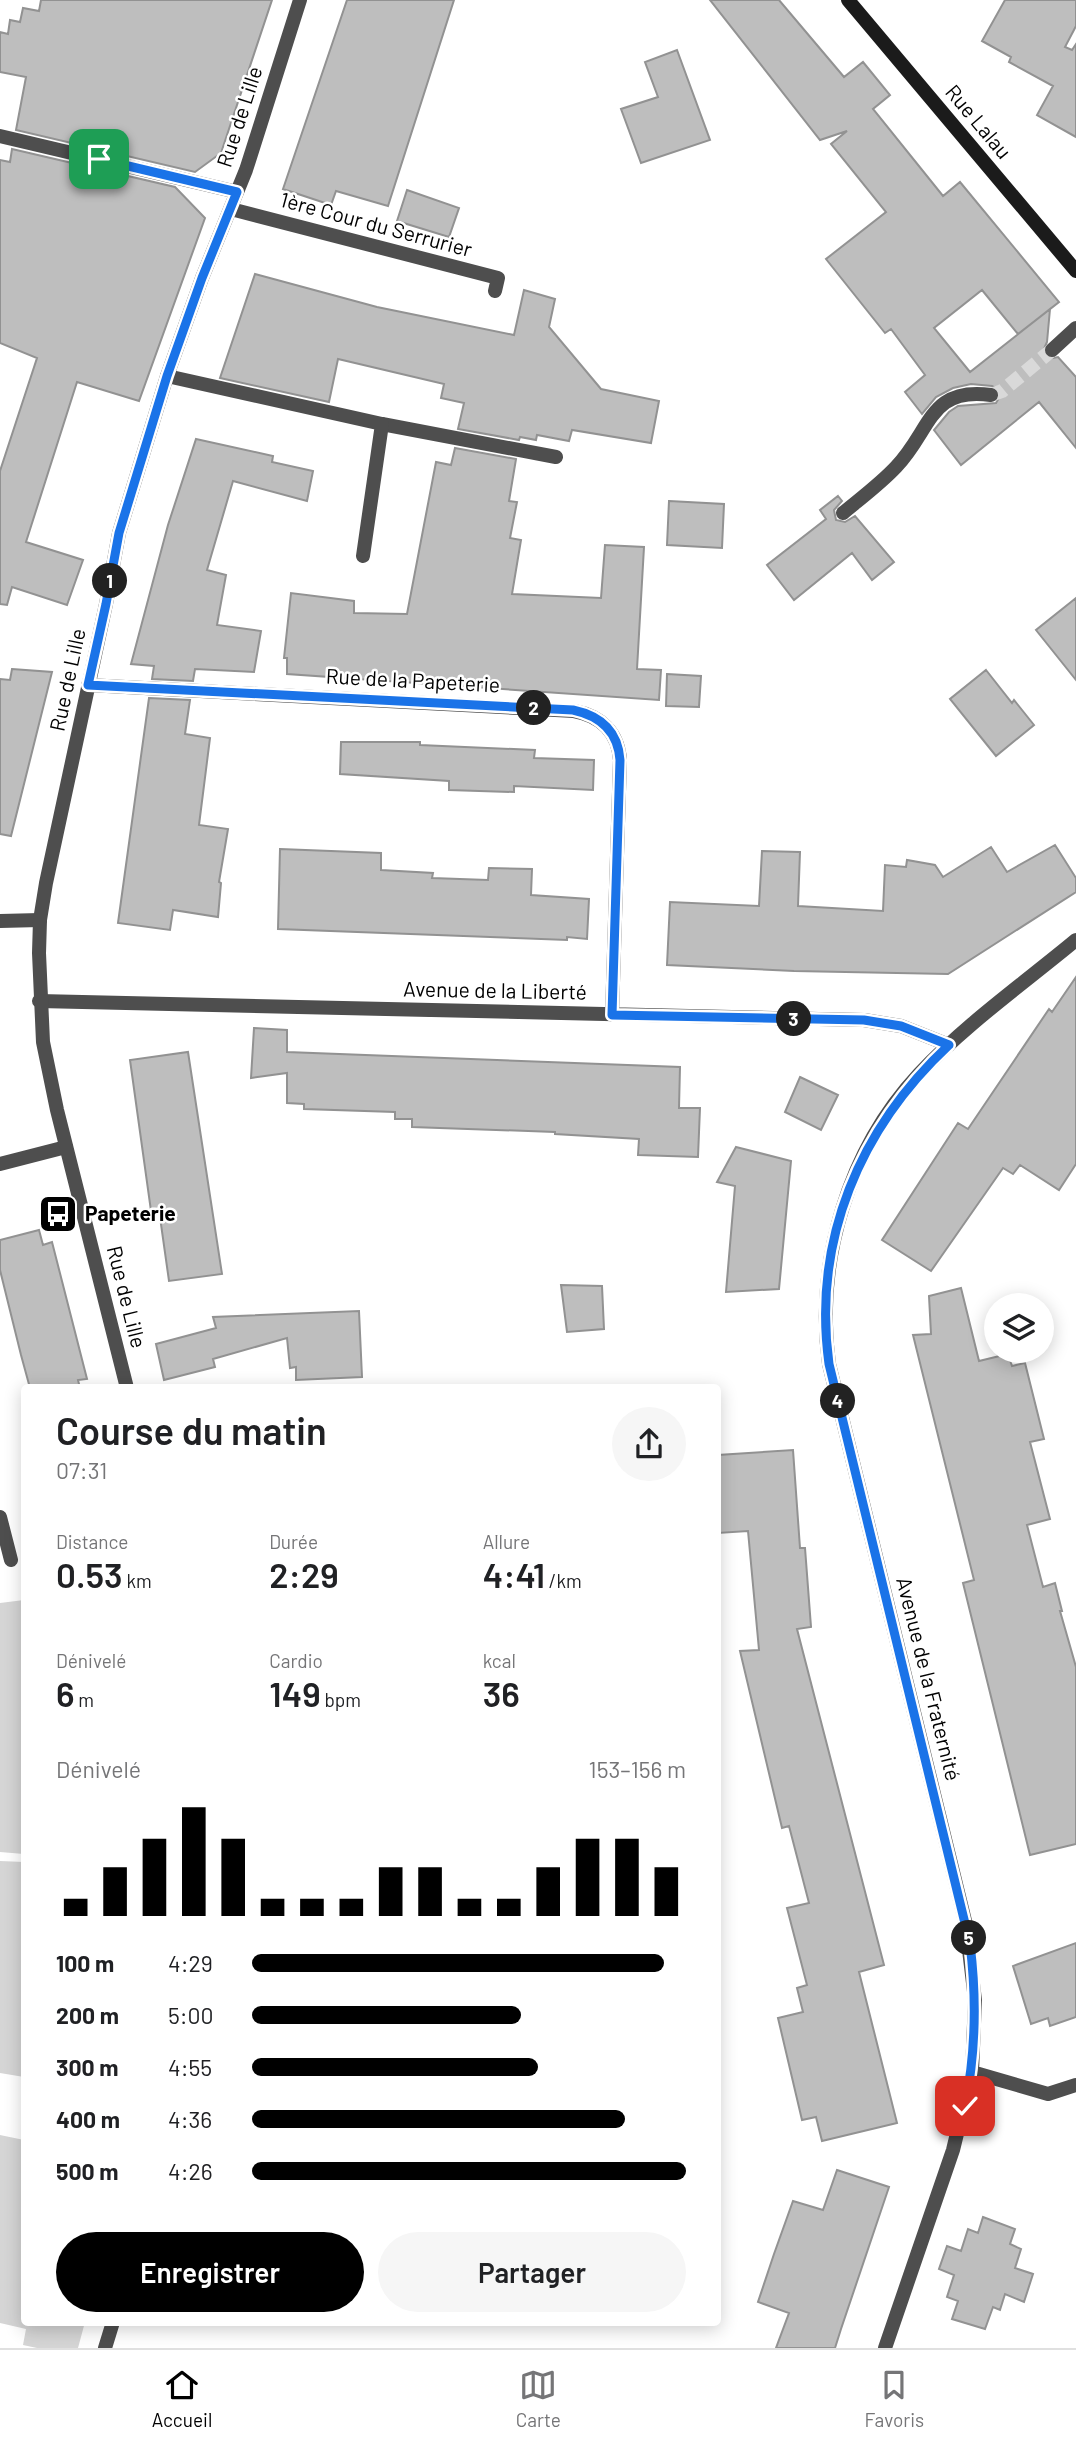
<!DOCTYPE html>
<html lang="fr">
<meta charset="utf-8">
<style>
body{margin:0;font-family:Barlow,sans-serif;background:#f6f6f6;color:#202124;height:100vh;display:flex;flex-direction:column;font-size:26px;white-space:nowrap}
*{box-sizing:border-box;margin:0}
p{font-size:23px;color:#757577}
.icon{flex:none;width:38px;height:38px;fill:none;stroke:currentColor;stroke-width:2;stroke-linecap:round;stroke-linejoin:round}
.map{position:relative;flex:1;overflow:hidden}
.side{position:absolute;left:21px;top:1384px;width:700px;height:942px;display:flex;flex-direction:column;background:#fff;border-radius:7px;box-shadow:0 4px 18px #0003}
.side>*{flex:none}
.controls{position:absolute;left:984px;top:1293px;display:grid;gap:14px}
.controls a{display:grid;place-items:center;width:70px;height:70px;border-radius:50%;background:#fff;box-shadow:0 4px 18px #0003;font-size:35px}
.pin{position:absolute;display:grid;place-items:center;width:60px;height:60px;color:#fff;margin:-30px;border-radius:14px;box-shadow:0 4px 10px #0006}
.km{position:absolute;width:35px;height:35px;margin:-18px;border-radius:50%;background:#222;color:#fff;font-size:19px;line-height:35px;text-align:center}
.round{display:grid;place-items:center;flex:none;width:74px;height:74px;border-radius:37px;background:#f6f6f6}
.head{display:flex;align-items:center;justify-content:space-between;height:119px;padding:0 35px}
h1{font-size:38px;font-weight:600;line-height:52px}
.metrics{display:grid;grid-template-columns:repeat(3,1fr);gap:10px;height:119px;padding:7px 35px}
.metrics div{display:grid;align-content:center}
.metrics b{font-size:35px;font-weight:600}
.metrics small{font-size:19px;font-weight:400}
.metrics p{font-size:19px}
.chart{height:196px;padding:14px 35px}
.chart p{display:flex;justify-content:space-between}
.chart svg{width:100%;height:126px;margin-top:7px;stroke:#000;stroke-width:6}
.primary-button{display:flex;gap:14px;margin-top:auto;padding:14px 35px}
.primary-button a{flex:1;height:80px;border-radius:42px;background:#000;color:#fff;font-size:28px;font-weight:600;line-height:80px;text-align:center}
.primary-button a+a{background:#f6f6f6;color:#202124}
ul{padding:0 35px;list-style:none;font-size:23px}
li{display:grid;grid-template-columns:112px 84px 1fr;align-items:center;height:52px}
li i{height:18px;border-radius:9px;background:#000}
.tab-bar{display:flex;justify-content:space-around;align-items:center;height:98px;border-top:2px solid #e0e0e0;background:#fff;font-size:19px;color:#757577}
.tab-bar a{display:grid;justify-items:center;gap:4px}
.tab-bar .on{color:#000}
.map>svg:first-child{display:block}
.green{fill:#d5d5d5}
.building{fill:#bebebe;stroke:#929292;stroke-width:2}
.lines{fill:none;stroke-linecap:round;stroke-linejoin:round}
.minor-tunnel{stroke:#d9d9d9;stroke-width:14;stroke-dasharray:14 7;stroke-linecap:butt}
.service{stroke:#4e4e4e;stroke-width:14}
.minor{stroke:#4e4e4e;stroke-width:14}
.tertiary{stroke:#4e4e4e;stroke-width:14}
.secondary{stroke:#1b1b1b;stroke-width:14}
.route-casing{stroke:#fff;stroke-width:14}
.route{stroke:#1a73e8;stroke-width:9}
.labels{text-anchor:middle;stroke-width:5;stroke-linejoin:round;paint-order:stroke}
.street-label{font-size:21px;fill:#000;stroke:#fff}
.poi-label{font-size:21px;font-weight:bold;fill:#000;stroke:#fff;text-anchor:start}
</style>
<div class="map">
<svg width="1076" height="2348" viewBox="0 0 1076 2348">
<rect width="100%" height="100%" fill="#fff"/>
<path class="green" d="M24,1600V1854L0,1852V1603Z
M0,1861L24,1862V2077L0,2073Z
M0,2135L24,2140V2322H85L78,2348H37L23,2345L26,2329L0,2323Z"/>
<path class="building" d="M41,0H272L221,153L195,172L16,130L26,77L0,72V32L8,34L10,20L20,22L23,8L39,11Z
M347,0H454L388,206L336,191L331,205L283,189Z
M710,0H779L844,77L863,62L890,95L873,109L943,196L960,182L1059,302L1018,334L982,290L934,328L970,372L1050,309L1047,342L1043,351L1048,359L1058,357L1076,377V448L1039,402L961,465L934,430L949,412L958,406L996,403L1000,396L999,390L992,386L971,384L953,388L936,397L922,414L905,392L925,375L891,329L885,333L826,259L886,212L831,144L847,131L820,140Z
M1005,0H1076V26L1065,47L1072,50L1076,44V137L1037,115L1053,86L1009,62L1011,57L982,41Z
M677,50L710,140L641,163L621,109L658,97L645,62Z
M12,149L175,187L205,218L139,401L77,382L26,542L83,560L67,605L12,587L7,605L0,604V471L37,358L0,343V160L10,162Z
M407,190L459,208L449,237L397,221Z
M255,274L377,307L514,335L524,290L555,299L549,327L601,389L659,401L651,443L572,430L569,441L537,435L536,440L520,437L519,440L458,429L464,403L441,398L444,384L338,359L329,402L220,378Z
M196,439L273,456L272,462L313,471L307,501L233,481L207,570L226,575L217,625L261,631L254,672L195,669L193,681L152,679L154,666L131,664L168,525Z
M455,448L516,459L509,501L517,502L510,538L521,540L512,594L601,598L605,545L644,547L637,669L661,670L659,700L287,674V658H284L291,593L354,601V613L407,614L436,462L451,465Z
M838,496L842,501L834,510L836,520L845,522L855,516L894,562L872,580L852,553L794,600L767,565L826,519L820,510Z
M669,501L724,504L722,548L667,545Z
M1076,598V680L1036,630Z
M12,669L52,672L11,836L0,834V679L10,680Z
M986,670L1012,703L1014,700L1034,725L996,756L950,699Z
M667,674L701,676L699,707L666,706Z
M149,698L190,700L185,734L210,738L199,825L228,829L219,882L221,883L218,917L173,910L170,930L118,923Z
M341,742H420V745L535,750L534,758L594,760L593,790L514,786V792L449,790V781L340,774Z
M1055,845L1076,878V892L948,974L794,971L667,965L670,902L759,906L762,851L800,852L798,906L883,911L885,865L906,867L907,860L935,865L943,877L991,847L1007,872Z
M280,849L381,853V870L433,873L432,878L488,880L489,868L532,869L531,895L589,899L587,939L567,937V940L278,929Z
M1076,977V1164L1059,1190L1020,1165L1013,1174L1003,1168L931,1271L882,1240L958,1123L968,1129L1049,1009L1052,1012Z
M254,1028L287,1030V1052L680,1067L679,1108H700L698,1157L638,1155L639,1139L555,1134V1132L412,1127V1119H395V1112L304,1109V1104L287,1103V1073L251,1078Z
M188,1052L222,1274L169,1281L159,1210L151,1211L130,1060Z
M800,1077L838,1095L821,1130L785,1112Z
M736,1147L791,1161L779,1289L726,1292L735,1186L717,1182Z
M39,1230L43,1245L52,1242L87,1379L78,1380L80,1388H30L21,1355L0,1270V1240Z
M561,1285L602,1286L604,1329L567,1332Z
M961,1288L979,1361L1008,1354L1012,1366L1025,1363L1044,1439L1030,1442L1050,1519L1027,1525L1043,1587L1055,1583L1062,1611H1060L1076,1667V1844L1030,1855L963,1583L974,1580L913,1335L931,1334L929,1296Z
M359,1311L362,1377L296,1380V1367L290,1368L287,1338L213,1359L215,1367L164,1380L156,1344L216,1328L213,1317Z
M793,1450L800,1548H805L811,1627L797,1629L884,1965L859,1972L897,2123L822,2141L816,2117L802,2120L778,2018L803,2012L797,1988L807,1985L787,1908L809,1903L789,1826L782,1828L740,1651L759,1650L748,1531L718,1533V1455Z
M1076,1943V2017L1050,2026L1048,2018L1031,2024L1013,1966Z
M837,2170L889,2187L841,2329L835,2348H776L789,2313L758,2302L774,2254L793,2201L823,2210Z
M983,2217L1015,2229L1010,2244L1021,2249L1015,2268L1033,2274L1024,2302L1005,2294L1000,2310L993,2307L985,2329L952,2319L958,2301L947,2297L954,2275L939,2269L947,2246L961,2251L968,2229L978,2233Z"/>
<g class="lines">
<path class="minor-tunnel" d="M991,395L1002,391L1052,350"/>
<path class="service" d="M382,424L556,457"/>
<path class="minor" d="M0,136L237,192
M231,209L498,278L495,291
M1052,350L1076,328
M167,376L382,424L363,556
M843,513C861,498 880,484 896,467C931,431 929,386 991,395
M88,685L574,711C601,716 618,732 620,760L612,1015
M0,921L40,920
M39,1001L864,1020L901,1026L949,1045
M0,1164L66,1147
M0,1517L11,1560
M972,2072L1048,2094L1076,2085
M885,2348L953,2150L972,2072L975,2000L966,1925L829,1364C815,1262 848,1150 919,1074C966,1024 1023,984 1076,940"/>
<path class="tertiary" d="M127,1388L57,1110L43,1042L39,953L40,920L46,883L106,604L119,533L167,376L202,278L246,170L300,0
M105,2348L113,2322"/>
<path class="secondary" d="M848,0L1076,271"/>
</g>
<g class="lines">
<defs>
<path id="route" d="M99,159L237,192L202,278L167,376L119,533L106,604L88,685L573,710C601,716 618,732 620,760L612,1015L864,1020L901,1026L949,1045C860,1128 812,1240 829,1364L970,1944C977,2000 976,2051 965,2106"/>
</defs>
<use href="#route" class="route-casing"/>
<use href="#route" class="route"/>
</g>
<defs>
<symbol id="bus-square" viewBox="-11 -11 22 22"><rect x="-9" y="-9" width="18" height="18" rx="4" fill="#000" stroke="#fff"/><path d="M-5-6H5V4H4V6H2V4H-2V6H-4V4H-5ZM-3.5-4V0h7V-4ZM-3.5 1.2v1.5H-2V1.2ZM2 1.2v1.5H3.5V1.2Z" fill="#fff"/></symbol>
</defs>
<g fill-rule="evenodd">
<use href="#bus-square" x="36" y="1192" width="44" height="44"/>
</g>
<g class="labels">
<g class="street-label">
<text transform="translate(240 117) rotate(-72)" y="7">Rue de Lille</text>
<text transform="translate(978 122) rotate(50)" y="7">Rue Lalau</text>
<text transform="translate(376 225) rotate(15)" y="7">1ère Cour du Serrurier</text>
<text transform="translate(68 680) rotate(-78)" y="7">Rue de Lille</text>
<text transform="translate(413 681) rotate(3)" y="7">Rue de la Papeterie</text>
<text transform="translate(495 991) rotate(1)" y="7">Avenue de la Liberté</text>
<text transform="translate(126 1297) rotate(76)" y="7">Rue de Lille</text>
<text transform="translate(928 1679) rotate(76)" y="7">Avenue de la Fraternité</text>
</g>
<g class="poi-label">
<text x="85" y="1221">Papeterie</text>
</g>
</g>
</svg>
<div class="controls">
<a><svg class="icon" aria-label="layers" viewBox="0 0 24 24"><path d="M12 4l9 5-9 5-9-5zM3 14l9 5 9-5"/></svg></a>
</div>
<div class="pin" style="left:99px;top:159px;background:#1e9e55"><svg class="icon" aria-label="arrive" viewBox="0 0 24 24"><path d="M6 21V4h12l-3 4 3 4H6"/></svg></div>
<div class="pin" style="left:965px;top:2106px;background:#d93025"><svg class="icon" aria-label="check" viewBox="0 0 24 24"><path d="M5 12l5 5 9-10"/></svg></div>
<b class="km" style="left:110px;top:581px">1</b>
<b class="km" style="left:534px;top:708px">2</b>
<b class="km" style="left:794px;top:1019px">3</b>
<b class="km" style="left:838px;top:1401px">4</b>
<b class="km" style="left:969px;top:1938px">5</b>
<section class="side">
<div class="head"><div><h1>Course du matin</h1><p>07:31</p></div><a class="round"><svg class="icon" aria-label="share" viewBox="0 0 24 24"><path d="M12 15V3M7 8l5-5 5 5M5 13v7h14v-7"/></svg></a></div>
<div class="metrics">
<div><p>Distance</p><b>0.53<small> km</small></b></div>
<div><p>Durée</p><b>2:29</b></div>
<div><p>Allure</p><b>4:41<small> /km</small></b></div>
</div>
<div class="metrics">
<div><p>Dénivelé</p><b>6<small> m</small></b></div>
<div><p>Cardio</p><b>149<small> bpm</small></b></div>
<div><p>kcal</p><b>36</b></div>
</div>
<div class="chart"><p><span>Dénivelé</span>153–156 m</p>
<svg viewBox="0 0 160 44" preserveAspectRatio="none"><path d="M5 44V38M15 44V27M25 44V17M35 44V6M45 44V17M55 44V38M65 44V38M75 44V38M85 44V27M95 44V27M105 44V38M115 44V38M125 44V27M135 44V17M145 44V17M155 44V27"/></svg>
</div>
<ul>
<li><b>100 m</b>4:29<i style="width:95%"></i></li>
<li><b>200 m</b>5:00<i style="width:62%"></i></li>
<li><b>300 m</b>4:55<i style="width:66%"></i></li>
<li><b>400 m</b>4:36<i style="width:86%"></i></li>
<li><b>500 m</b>4:26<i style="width:100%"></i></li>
</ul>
<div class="primary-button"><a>Enregistrer</a><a>Partager</a></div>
</section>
</div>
<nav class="tab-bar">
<a class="on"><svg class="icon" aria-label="home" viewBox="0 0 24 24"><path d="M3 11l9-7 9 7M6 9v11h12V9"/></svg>Accueil</a>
<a><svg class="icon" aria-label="map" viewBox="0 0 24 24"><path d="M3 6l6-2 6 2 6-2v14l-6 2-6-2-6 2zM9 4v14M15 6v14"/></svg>Carte</a>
<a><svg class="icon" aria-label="saved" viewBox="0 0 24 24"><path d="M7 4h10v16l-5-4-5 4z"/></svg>Favoris</a>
</nav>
